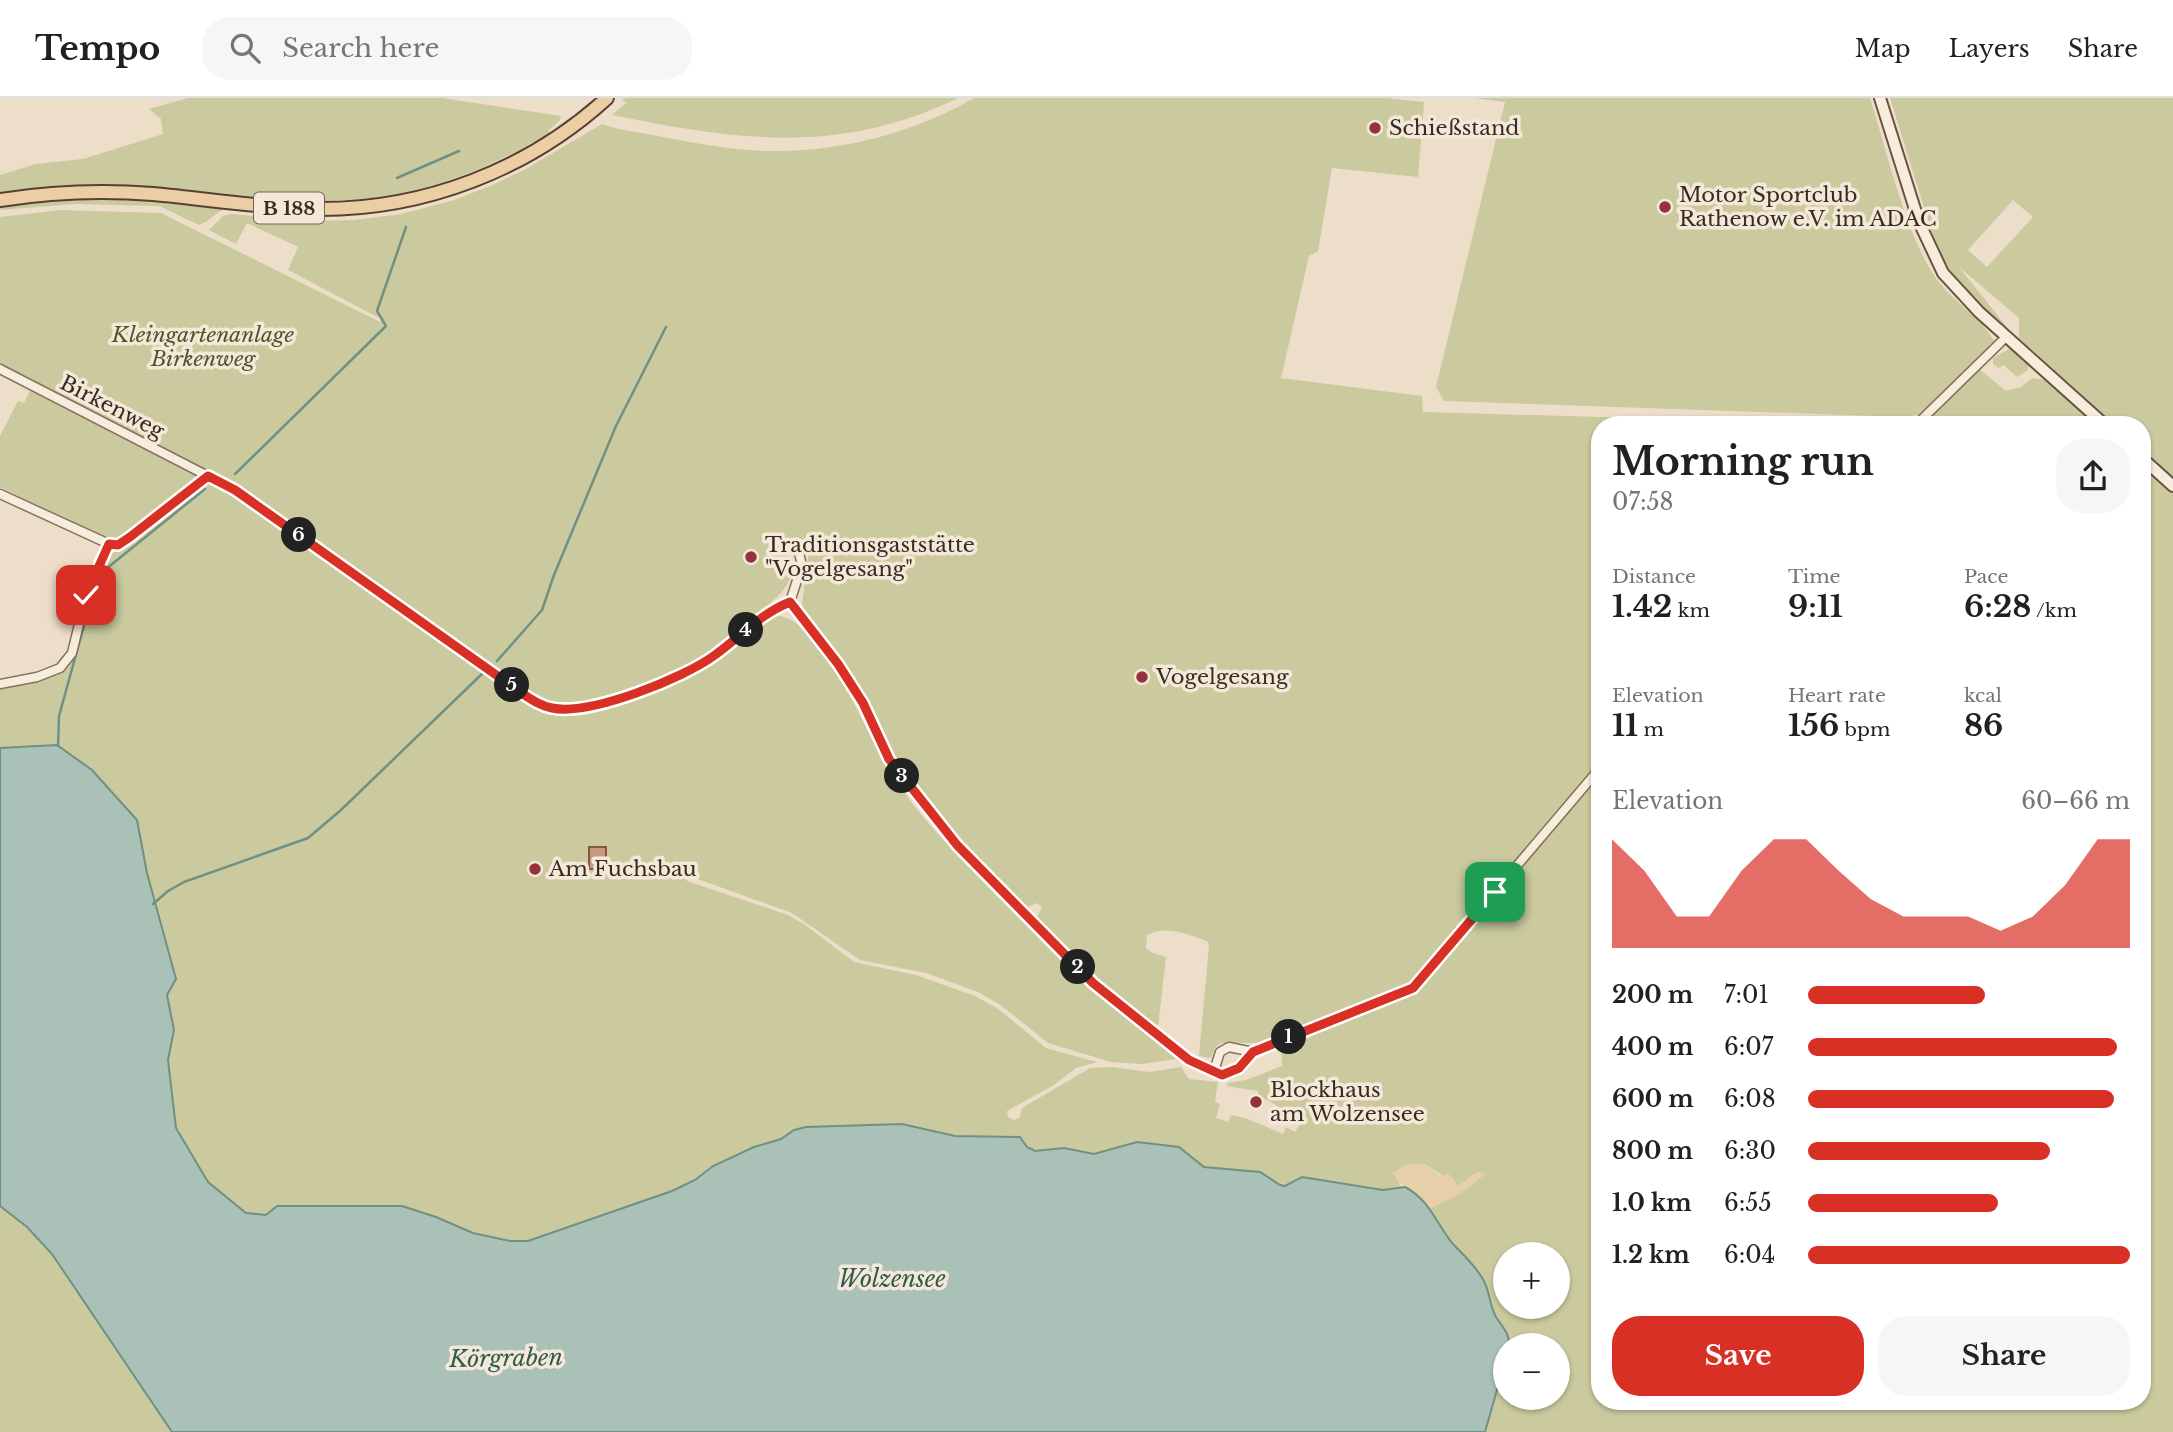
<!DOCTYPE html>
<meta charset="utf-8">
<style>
body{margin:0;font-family:"Libre Baskerville",serif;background:#f6f6f6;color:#202124;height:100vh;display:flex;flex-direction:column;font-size:26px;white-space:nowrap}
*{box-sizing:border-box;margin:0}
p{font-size:23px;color:#757577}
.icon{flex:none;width:38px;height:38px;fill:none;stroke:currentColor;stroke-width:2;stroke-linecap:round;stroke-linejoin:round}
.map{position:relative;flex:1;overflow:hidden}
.details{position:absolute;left:1591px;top:318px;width:560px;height:994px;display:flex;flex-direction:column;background:#fff;border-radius:28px;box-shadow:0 2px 5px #0004}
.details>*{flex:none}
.buttons{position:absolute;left:1493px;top:1144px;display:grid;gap:14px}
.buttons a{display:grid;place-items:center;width:77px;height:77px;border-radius:50%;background:#fff;box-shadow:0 2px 5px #0004;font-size:35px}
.pin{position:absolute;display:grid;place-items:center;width:60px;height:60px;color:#fff;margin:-30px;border-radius:14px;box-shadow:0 4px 10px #0006}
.km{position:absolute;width:35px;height:35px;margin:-18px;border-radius:50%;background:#222;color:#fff;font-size:19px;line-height:35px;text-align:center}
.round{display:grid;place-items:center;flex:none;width:74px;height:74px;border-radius:28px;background:#f6f6f6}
.head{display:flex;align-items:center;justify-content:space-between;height:119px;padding:0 21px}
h1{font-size:38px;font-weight:700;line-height:52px}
.stats{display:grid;grid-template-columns:repeat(3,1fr);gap:10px;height:119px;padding:7px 21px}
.stats div{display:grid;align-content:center}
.stats b{font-size:30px;font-weight:700}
.stats small{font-size:19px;font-weight:400}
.stats p{font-size:19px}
.chart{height:196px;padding:14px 21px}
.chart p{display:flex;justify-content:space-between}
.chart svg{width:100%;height:126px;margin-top:7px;fill:#d93025;opacity:.7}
.cta{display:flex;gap:14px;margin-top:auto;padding:14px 21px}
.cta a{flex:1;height:80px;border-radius:28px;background:#d93025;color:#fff;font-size:28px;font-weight:700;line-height:80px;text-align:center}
.cta a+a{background:#f6f6f6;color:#202124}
ul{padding:0 21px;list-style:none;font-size:23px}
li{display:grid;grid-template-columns:112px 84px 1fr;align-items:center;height:52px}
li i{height:18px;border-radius:9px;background:#d93025}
header{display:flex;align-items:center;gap:42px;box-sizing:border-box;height:98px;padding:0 35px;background:#fff;border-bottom:2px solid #e0e0e0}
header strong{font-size:33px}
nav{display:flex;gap:38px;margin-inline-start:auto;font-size:24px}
.search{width:490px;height:63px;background:#f6f6f6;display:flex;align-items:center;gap:18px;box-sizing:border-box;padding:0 24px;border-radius:28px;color:#757577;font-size:26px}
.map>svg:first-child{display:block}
.green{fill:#caca9e;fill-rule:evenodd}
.sand{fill:#e6cfa9}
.water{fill:#aac1b8;stroke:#719084;stroke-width:2}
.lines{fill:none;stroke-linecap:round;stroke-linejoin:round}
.stream{stroke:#719084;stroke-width:2.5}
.building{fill:#c89782;stroke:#865846;stroke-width:2}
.minor-casing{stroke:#88705f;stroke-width:11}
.secondary-casing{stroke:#6a5242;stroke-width:14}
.primary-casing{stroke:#573f33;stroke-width:16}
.minor{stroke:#f7eddd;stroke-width:8}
.secondary{stroke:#f7eddd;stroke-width:10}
.primary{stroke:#eccea5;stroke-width:12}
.route-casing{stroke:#fff;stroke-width:14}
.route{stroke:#d93025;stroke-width:9}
.poi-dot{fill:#94333e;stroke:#f4e9d9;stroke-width:2.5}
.labels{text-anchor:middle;stroke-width:7;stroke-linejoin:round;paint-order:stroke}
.shield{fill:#f4e9d9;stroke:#726459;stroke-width:2}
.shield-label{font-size:19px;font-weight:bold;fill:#3a2b22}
.poi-label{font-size:21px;fill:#3a2b22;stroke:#f4e9d9;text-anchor:start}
.park-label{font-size:21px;font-style:italic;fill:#4f552a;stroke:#f4e9d9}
.street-label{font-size:21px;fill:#3a2b22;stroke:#f4e9d9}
.water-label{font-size:23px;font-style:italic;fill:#325952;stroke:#f4e9d9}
</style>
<header>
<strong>Tempo</strong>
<div class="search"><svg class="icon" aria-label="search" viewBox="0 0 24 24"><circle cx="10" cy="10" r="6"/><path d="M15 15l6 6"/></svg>Search here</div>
<nav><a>Map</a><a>Layers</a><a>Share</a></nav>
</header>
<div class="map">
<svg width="2173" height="1334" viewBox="0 0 2173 1334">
<rect width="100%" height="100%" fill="#eddeca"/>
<path class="green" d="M188,0H442L561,18L560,22L548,33L550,34C490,71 422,98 351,102C288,106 227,95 165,90C109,85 55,89 0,96V77L36,66L83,61L163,36L161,21L149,11Z
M625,0H958C839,58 737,42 612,17L627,4L622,3Z
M974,0H1385L1424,4L1418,79L1332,70L1318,153L1309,158L1281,280L1422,298L1423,314L1883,327H1600L1599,667L1412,887L1261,945H1221L1215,950L1211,960L1199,958L1209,848L1208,844C1189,836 1166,827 1147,837L1146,850L1153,855L1166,859L1158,929L1098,881L1036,820L1042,810L1037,805L1026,810L1018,804L960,744L915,690L886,645L859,588L804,514L802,506L810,445L793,442L788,446C786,459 794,471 789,483C781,499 761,513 747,524C732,536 717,549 701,560C669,581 594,613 555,608C532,605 510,582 493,568L238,389L0,267V119L60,112L161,115L380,224L381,221L288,172L298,149L247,125L236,146L209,132L223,118L232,116L310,123L354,122L401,116L454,102L490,88L524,72L602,26L618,31C670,39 725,54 778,53C845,53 917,33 974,0Z
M1474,0H1870C1887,53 1904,130 1933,176C1949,201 1982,220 1994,243L1920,316L1906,319L1444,303L1436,289L1505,4Z
M1890,0H2173V381L2142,354V327H2111L2019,245V220L1959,169L2006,228L2005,231L1962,188L1947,168L1932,135ZM2013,102L2033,119L1987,169L1968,152Z
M74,100H134L228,109C216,114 210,123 199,127L159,108L75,106L0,112V107Z
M2011,250L2029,265L2028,272L2017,279L2004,267L1999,270L1993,266V260Z
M1979,271L2006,293L2021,289L2032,280L2047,282L2098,327H1921Z
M31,291L232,395L540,610L555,615L580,614L602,609L680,584L718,562L766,521C809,497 865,630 881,658C887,669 894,679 901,689C920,719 946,744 970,770C1010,812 1052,855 1096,893C1118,913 1161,940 1177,961L1142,966L1111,964L1048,945L1002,908L978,894L926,875L860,862L792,815L695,780L687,778V783L788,817L804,826L854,864L916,877L975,898L998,911L1046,950L1097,964L1076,970L1054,987L1007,1013L1008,1019L1014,1022L1020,1019L1022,1010L1090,970L1112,969L1150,974L1181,969L1189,981L1218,984L1215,1004L1220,1006L1216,1020L1228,1024L1231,1017L1245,1020L1283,1036L1286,1029L1295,1034L1302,1022L1258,997V993L1227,988V985L1246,982L1282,968L1281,950L1284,945L1416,892L1599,674L1600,1304H2142V367L2173,393V1334H1485L1505,1264V1300H1558V1248H1509L1510,1243L1470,1188L1427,1107L1458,1097L1485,1076L1478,1074L1458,1088L1425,1066H1407L1399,1086L1403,1090L1392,1099L1319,1095L1108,1052L1094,1056L1064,1050L1035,1053L1023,1045L707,1075L672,1093L528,1143H510L473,1135L420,1113L346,1111L316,1107L277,1108L266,1117L246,1115L208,1084L176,1030L168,962L174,932L167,897L0,664V591L39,583L60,573L72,559L87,498L109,445L0,389V338L18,303L24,305ZM1505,1157H1558V1209H1505Z
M0,1105L37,1139L52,1157L172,1334H0Z"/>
<path class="sand" d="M1407,1066H1425L1440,1078L1449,1076L1458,1088L1479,1074L1485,1076L1458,1097L1431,1110C1419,1101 1400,1087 1392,1075Z"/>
<path class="water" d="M57,647L92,672L137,722L147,775L176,881L167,897L174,932L168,962L176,1030L208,1084L246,1115L266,1117L277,1108H402L436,1119L473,1135L510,1143H528L672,1093L695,1082L713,1068L754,1049L781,1041L794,1032L806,1029L902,1026L955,1038L1020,1039L1027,1049L1035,1053L1064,1050L1094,1056L1137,1044L1179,1049L1204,1069L1260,1074L1280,1087L1285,1088L1302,1079L1383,1092L1405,1089C1430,1102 1437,1127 1453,1146C1465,1159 1476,1168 1484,1183C1490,1195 1490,1209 1496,1219C1502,1229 1510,1235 1509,1248H1505V1264L1485,1334H172L52,1156L27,1129L0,1108V650Z"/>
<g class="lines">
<path class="stream" d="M397,80L459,53
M235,376L386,228L377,213L406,129
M497,563L542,512L554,477L616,328L666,229
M58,648L59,618L90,506L106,471L205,391
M153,806L168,793L184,784L308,740L341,712L485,573"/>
</g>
<path class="building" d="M589,749H606V771H589Z"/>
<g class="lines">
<defs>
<path id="minor" d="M0,271L235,392L523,596C532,602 542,608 552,610C590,618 684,579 715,557C740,539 760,516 790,504
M1916,327L2006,239
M0,396L109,446L118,447L208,378
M799,455L802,467L790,504L838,566L863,605L889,661L957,747L1093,885L1190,962L1222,977L1239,970L1253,954L1413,890L1600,670
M0,586L37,579L60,570L72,555L86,497L109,446
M1214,973L1220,954L1229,949L1253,954"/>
<path id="secondary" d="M1880,0L1919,124L1943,175L1979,214L2105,327
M2142,360L2173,388"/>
<path id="primary" d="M0,102C51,94 102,92 153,96C208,101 262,110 317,111C424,112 528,72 607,0"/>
</defs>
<use href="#minor" class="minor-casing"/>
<use href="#secondary" class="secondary-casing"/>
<use href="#primary" class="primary-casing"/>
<use href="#minor" class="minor"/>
<use href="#secondary" class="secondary"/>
<use href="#primary" class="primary"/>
</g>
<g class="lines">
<defs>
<path id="route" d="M86,497L109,446L118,447L130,439L208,378L235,392L523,596C532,602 541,608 552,610C590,618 684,580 715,557C740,539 760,516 790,504L838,566L863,605L889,661L957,747L1093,885L1189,962L1222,977L1239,970L1253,954L1413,890L1495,794"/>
</defs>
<use href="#route" class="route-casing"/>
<use href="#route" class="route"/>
</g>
<g class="poi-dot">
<circle cx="1375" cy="30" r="7"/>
<circle cx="1665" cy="109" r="7"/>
<circle cx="751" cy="459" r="7"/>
<circle cx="1142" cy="579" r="7"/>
<circle cx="535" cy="771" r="7"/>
<circle cx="1256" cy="1004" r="7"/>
</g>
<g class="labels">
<rect class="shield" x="254" y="94.5" width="70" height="31" rx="5"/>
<g class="shield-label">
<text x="289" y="117">B 188</text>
</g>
<g class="poi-label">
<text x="1389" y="37">Schießstand</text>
<text x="1679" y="104">Motor Sportclub<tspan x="1679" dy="24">Rathenow e.V. im ADAC</tspan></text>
<text x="765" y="454">Traditionsgaststätte<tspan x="765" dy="24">"Vogelgesang"</tspan></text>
<text x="1156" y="586">Vogelgesang</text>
<text x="549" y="778">Am Fuchsbau</text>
<text x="1270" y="999">Blockhaus<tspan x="1270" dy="24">am Wolzensee</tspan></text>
</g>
<g class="park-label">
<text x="203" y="244">Kleingartenanlage<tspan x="203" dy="24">Birkenweg</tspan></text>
</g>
<g class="street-label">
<text transform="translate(112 309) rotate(27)" y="7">Birkenweg</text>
</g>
<g class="water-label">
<text x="892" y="1189">Wolzensee</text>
<text transform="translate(506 1260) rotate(-1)" y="8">Körgraben</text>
</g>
</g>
</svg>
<div class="buttons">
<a>+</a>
<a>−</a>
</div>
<div class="pin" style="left:1495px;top:794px;background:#1e9e55"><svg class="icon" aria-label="arrive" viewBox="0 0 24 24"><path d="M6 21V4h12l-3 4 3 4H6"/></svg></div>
<div class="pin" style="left:86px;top:497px;background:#d93025"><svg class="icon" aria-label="check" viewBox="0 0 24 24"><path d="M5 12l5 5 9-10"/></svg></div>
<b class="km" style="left:1289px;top:939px">1</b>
<b class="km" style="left:1078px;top:869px">2</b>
<b class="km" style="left:902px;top:678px">3</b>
<b class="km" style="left:746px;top:532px">4</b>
<b class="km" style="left:512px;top:587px">5</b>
<b class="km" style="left:299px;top:437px">6</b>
<section class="details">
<div class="head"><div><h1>Morning run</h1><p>07:58</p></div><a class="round"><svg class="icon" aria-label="share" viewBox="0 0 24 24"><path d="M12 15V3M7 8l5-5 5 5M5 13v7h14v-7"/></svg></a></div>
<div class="stats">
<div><p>Distance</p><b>1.42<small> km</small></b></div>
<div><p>Time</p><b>9:11</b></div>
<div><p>Pace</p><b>6:28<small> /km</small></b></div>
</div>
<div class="stats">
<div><p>Elevation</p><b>11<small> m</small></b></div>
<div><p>Heart rate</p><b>156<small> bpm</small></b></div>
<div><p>kcal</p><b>86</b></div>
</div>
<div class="chart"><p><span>Elevation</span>60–66 m</p>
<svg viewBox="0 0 160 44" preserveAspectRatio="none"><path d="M0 44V6L10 17L20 33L30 33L40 17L50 6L60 6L70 17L80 27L90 33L100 33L110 33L120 38L130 33L140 22L150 6L160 6V44z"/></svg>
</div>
<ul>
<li><b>200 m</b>7:01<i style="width:55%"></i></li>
<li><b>400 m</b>6:07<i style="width:96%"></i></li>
<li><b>600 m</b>6:08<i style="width:95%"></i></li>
<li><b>800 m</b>6:30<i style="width:75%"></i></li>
<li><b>1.0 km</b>6:55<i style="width:59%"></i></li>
<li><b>1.2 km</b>6:04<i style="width:100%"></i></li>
</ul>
<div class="cta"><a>Save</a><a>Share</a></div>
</section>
</div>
